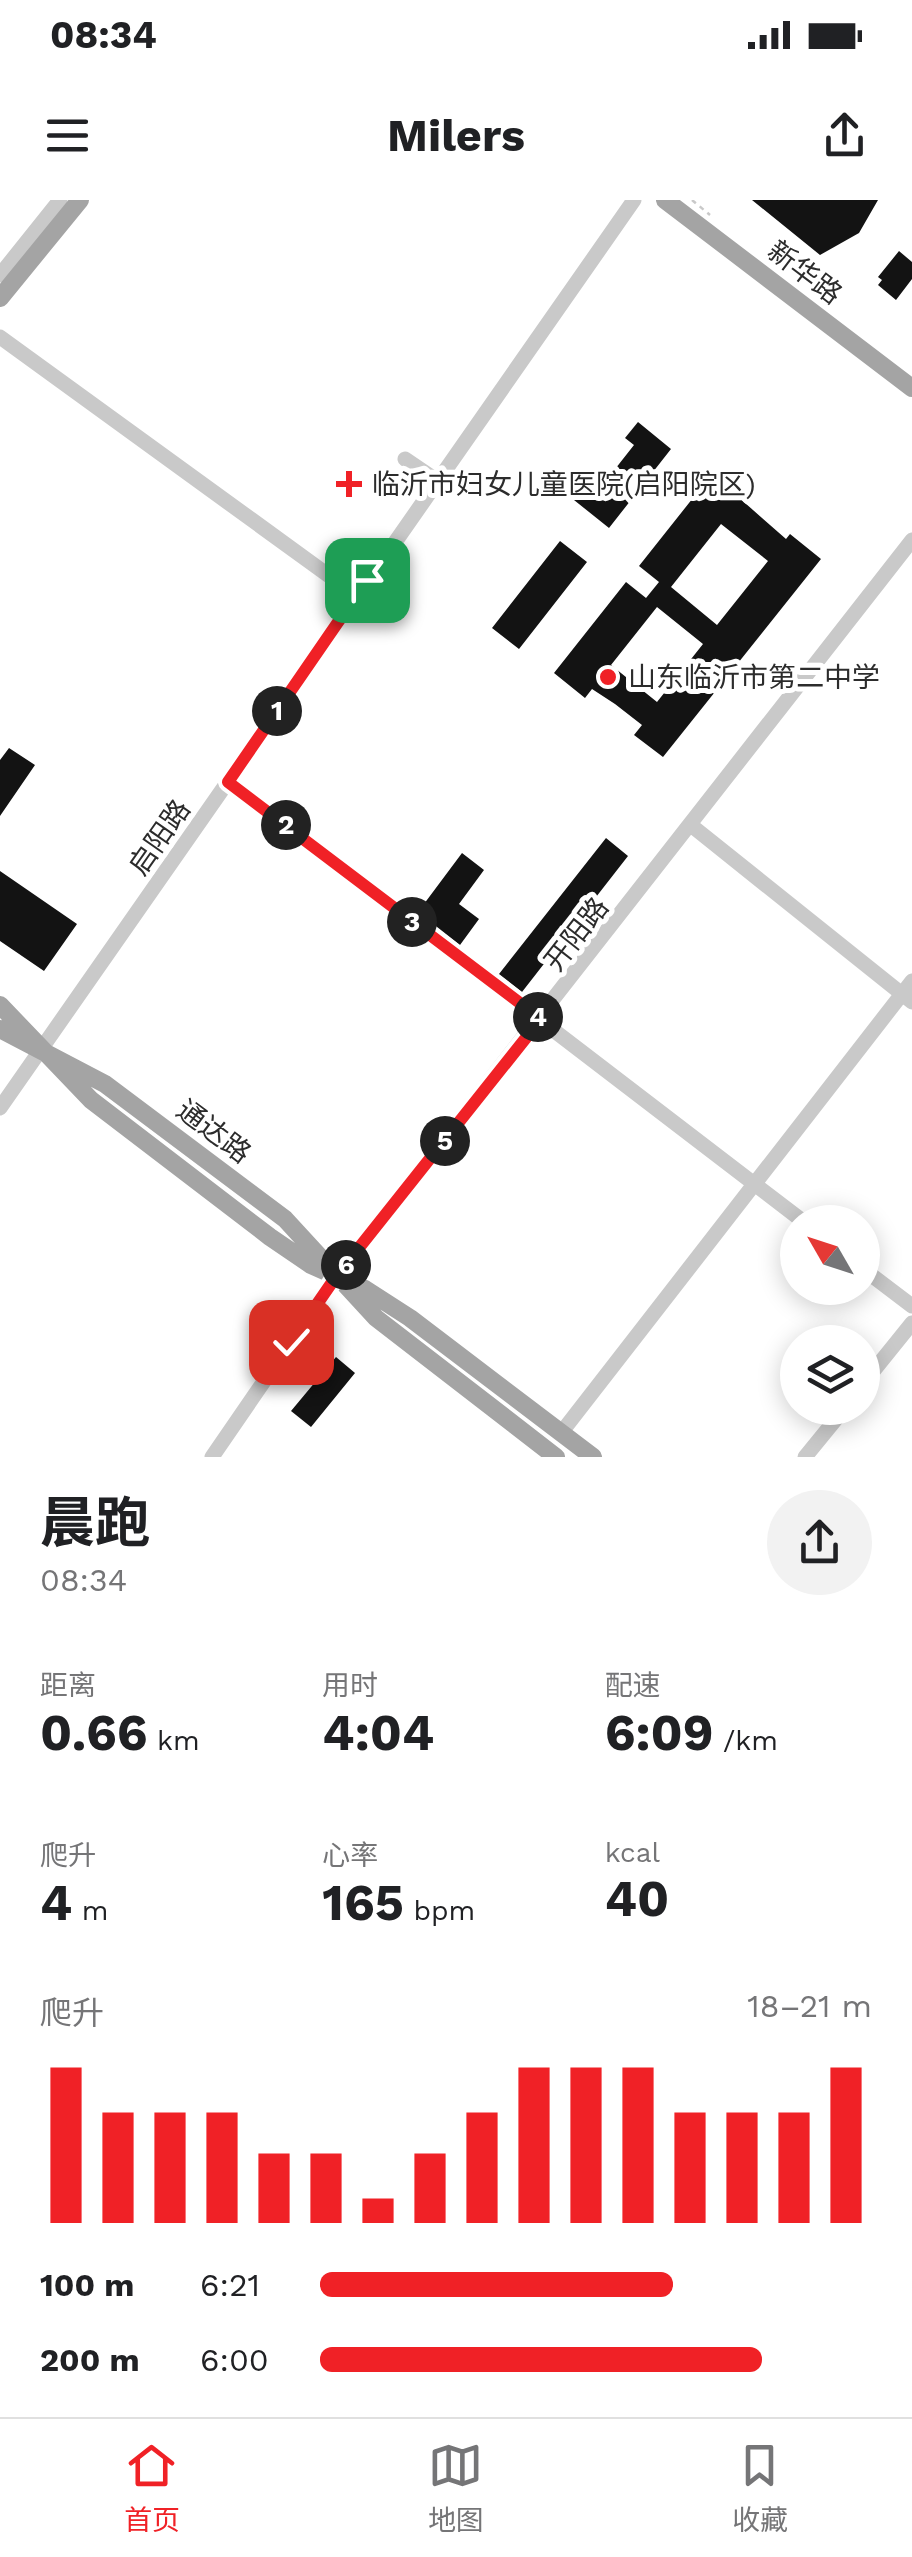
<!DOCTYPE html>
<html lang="zh">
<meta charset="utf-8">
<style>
body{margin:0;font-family:"Work Sans","Noto Sans SC",sans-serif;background:#f2f2f2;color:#202124;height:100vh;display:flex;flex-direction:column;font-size:38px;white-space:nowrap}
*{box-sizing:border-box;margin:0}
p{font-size:32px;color:#757577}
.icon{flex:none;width:55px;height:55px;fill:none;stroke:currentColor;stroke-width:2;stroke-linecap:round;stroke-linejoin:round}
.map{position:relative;height:1257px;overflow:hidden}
.sheet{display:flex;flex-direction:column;background:#fff;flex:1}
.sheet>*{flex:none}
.needle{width:65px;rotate:309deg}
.controls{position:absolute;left:780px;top:1005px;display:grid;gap:20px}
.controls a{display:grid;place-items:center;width:100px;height:100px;border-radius:50%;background:#fff;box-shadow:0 5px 25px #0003;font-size:50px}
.pin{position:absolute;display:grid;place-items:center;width:85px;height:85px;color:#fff;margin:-42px;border-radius:20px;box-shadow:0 5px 15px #0006}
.km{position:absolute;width:50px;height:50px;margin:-25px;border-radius:50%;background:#222;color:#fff;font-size:28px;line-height:50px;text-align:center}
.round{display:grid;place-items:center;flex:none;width:105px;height:105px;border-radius:52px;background:#f2f2f2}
.summary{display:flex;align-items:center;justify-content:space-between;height:170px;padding:0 40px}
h1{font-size:55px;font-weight:700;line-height:75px}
.stats{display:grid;grid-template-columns:repeat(3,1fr);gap:15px;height:170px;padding:10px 40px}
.stats div{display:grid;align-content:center}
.stats b{font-size:50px;font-weight:700}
.stats small{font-size:28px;font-weight:400}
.stats p{font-size:28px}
.chart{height:280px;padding:20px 40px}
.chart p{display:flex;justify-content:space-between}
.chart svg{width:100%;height:180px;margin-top:10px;stroke:#f02126;stroke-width:6}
ul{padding:0 40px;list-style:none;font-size:32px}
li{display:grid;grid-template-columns:160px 120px 1fr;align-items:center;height:75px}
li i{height:25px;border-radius:12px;background:#f02126}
.status{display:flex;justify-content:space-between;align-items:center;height:70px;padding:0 50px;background:#fff;direction:ltr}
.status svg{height:28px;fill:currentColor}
header{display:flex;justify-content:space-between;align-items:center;height:130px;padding:0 40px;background:#fff;font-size:45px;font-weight:700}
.dock{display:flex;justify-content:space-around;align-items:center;height:140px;border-top:2px solid #e0e0e0;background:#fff;font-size:28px;color:#757577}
.dock a{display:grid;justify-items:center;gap:5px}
.dock .on{color:#f02126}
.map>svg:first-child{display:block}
.building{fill:#131313;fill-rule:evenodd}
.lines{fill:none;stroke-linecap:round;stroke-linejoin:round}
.path{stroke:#c9c9c9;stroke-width:2.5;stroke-dasharray:5 5;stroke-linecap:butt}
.minor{stroke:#c9c9c9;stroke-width:15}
.major{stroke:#a4a4a4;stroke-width:18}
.route-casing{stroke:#fff;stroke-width:20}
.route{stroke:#f02126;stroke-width:12}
.poi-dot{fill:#f02126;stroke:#fff;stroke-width:4}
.labels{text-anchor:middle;stroke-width:10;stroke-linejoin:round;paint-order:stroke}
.street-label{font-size:28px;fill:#2c2c2c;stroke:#fff}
.poi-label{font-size:28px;fill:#2c2c2c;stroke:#fff;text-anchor:start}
</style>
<div class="status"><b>08:34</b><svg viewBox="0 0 49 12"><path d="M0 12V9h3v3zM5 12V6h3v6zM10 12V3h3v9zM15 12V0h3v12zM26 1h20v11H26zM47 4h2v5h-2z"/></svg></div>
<header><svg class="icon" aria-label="menu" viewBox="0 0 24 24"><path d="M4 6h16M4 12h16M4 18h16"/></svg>Milers<svg class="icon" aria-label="share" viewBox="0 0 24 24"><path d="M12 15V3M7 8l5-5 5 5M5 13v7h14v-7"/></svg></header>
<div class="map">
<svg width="912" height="1257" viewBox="0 0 912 1257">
<rect width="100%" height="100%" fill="#fff"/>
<path class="building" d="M752,0H878L859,33L820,55Z
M899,51L912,62V79L896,100L878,85L882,80L878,77Z
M638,222L671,249L609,328L574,300L587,285L597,292L634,245L625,238Z
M712,274L786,339L790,334L821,359L663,557L634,535L642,525L615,504L592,489L585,498L554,473L626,382L646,398L659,382L639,366ZM721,324L768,361L717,425L671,387ZM657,407L703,444L657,502L611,465Z
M560,341L587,362L519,449L492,428Z
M9,548L35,565L0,616V560Z
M606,638L628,656L522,792L499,774Z
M462,653L484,670L459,704L479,719L460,745L418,712Z
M0,671L77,724L44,771L0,741Z
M336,1157L355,1173L311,1227L291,1211Z"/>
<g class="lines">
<path class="path" d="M692,0L710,15"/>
<path class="minor" d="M0,75L60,0
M0,137L343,386L360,390
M405,259L433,278
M228,581L804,1022
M692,626L912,802
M0,908L634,0
M862,1068L912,1106
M862,1185L912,1123
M561,1233L912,781
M212,1257L335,1078L912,340
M805,1257L845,1208"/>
<path class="major" d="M665,0L912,188
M0,98L80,0
M0,805L91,900L270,1037L311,1065L365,1089L410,1118L593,1257
M0,829L105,884L285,1019L376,1118L556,1257"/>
</g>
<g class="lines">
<defs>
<path id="route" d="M291,1142L335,1078L541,819L228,582L367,380"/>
</defs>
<use href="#route" class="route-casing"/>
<use href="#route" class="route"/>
</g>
<g class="poi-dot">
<path d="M344 269h10v10h10v10h-10v10h-10v-10h-10v-10h10z"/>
<circle cx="608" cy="477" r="10"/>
</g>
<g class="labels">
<g class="street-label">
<text transform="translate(805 72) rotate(37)" y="10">新华路</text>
<text transform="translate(159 637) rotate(-55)" y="10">启阳路</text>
<text transform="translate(576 734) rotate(-52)" y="10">开阳路</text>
<text transform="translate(214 931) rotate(37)" y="10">通达路</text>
</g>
<g class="poi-label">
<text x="372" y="294">临沂市妇女儿童医院(启阳院区)</text>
<text x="628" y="487">山东临沂市第二中学</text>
</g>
</g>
</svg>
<div class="controls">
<a><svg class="needle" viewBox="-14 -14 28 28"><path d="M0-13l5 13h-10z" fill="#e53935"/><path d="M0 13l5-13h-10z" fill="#757577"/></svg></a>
<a><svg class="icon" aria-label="layers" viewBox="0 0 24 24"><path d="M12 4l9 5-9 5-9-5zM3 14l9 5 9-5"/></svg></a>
</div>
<div class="pin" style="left:367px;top:380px;background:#1e9e55"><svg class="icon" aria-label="arrive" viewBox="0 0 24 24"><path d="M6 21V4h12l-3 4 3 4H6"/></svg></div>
<div class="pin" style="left:291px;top:1142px;background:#d93025"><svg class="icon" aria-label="check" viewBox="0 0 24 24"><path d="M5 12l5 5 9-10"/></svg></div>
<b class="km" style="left:277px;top:511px">1</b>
<b class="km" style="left:286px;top:625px">2</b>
<b class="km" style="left:412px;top:722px">3</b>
<b class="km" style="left:538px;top:817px">4</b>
<b class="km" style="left:445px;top:941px">5</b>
<b class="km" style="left:346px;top:1065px">6</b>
</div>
<section class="sheet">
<div class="summary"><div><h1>晨跑</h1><p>08:34</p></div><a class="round"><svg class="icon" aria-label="share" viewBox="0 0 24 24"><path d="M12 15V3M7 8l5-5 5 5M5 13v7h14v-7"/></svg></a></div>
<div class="stats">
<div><p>距离</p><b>0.66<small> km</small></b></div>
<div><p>用时</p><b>4:04</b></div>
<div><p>配速</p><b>6:09<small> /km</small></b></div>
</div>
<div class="stats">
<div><p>爬升</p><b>4<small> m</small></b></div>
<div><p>心率</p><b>165<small> bpm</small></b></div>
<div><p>kcal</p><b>40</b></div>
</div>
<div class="chart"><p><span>爬升</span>18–21 m</p>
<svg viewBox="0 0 160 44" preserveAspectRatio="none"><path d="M5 44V6M15 44V17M25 44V17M35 44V17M45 44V27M55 44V27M65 44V38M75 44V27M85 44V17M95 44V6M105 44V6M115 44V6M125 44V17M135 44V17M145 44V17M155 44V6"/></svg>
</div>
<ul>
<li><b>100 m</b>6:21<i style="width:64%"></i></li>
<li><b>200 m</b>6:00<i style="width:80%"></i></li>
</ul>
</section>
<nav class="dock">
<a class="on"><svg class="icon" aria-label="home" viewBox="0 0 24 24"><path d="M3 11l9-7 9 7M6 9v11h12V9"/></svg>首页</a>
<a><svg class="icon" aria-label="map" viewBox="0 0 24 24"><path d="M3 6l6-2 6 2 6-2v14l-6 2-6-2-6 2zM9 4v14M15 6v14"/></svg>地图</a>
<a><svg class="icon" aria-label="saved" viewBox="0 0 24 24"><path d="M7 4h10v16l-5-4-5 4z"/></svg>收藏</a>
</nav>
